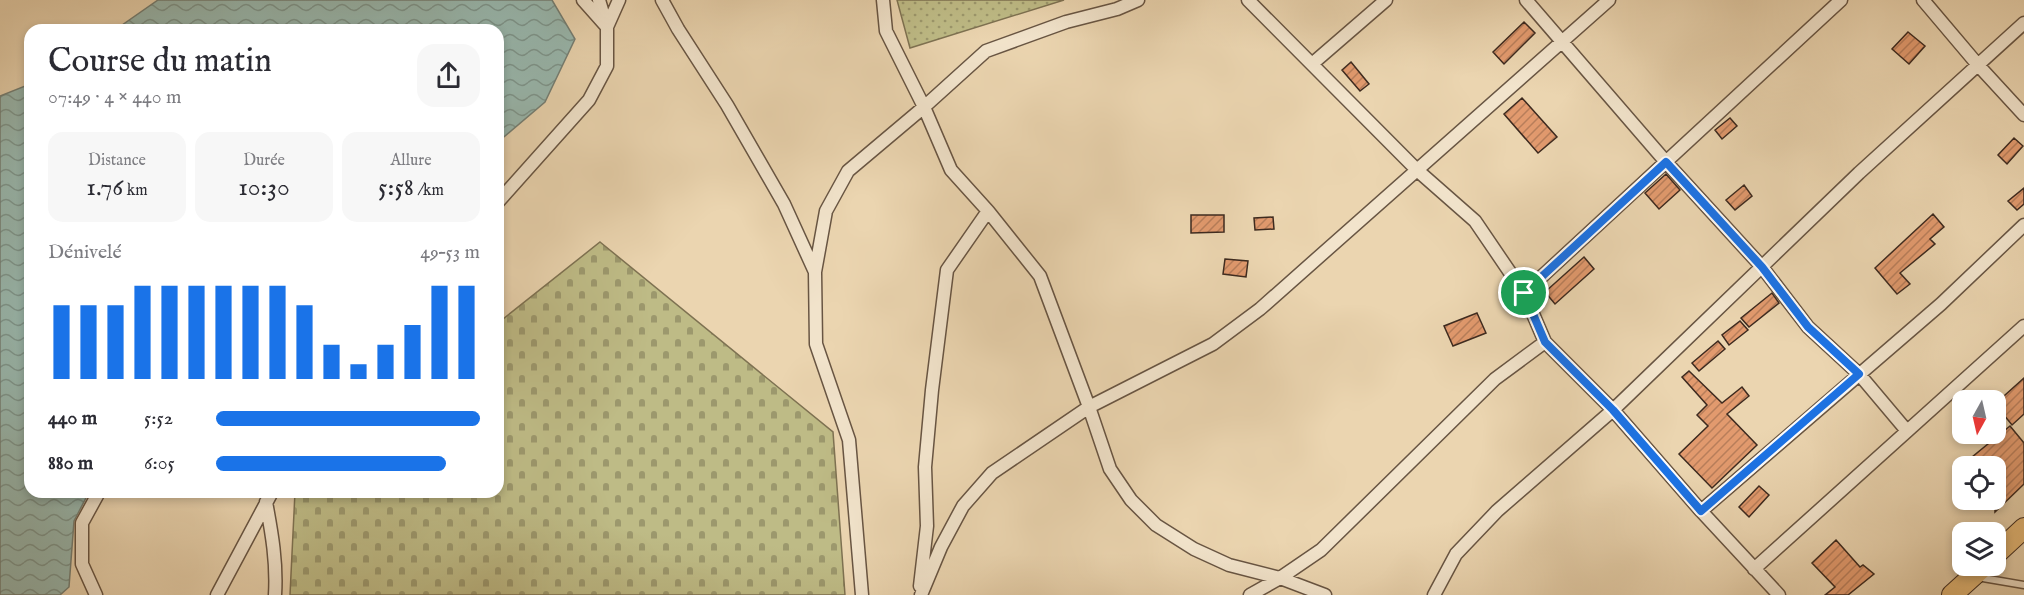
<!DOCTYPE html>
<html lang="fr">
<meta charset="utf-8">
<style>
body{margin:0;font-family:"IM FELL English",serif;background:#f7f7f7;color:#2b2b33;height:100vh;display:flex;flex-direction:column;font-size:22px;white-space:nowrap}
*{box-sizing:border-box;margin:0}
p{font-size:20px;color:#7c7c81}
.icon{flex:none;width:33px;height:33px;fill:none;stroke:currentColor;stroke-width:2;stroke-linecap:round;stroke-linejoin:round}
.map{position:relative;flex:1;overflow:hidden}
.details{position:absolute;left:24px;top:24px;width:480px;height:474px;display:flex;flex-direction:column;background:#fff;border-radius:18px;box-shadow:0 3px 9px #0003}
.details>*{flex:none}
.needle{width:39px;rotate:188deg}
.buttons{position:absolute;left:1952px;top:390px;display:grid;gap:12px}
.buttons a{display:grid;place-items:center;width:54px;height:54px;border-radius:12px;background:#fff;box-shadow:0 3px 9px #0003;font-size:30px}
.pin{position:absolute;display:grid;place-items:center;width:51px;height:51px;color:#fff;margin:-26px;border:3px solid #fff;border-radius:50%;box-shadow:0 2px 6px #0007}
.round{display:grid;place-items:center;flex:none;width:63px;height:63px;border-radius:18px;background:#f7f7f7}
.summary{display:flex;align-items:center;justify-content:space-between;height:102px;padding:0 24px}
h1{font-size:33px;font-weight:600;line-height:45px}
.metrics{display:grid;grid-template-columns:repeat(3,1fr);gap:9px;height:102px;padding:6px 24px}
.metrics div{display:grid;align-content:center;border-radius:15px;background:#f7f7f7;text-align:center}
.metrics b{font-size:26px;font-weight:600}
.metrics small{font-size:16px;font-weight:400}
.metrics p{font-size:16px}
.chart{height:168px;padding:12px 24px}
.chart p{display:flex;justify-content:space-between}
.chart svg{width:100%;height:108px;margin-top:6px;stroke:#1a73e8;stroke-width:6}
ul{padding:0 24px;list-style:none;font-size:20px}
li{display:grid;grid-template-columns:96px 72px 1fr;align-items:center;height:45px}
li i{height:15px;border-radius:8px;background:#1a73e8}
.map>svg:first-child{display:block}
.grass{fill:url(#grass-dots);stroke:#7e7252;stroke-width:1.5}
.cemetery{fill:url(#cemetery-stones);stroke:#7e7252;stroke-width:1.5}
.water{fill:url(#water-waves);stroke:#747f75;stroke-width:1.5}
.building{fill:url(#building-hatch);stroke:#3d2a1f;stroke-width:1.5}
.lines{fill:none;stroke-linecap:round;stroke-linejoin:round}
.service-casing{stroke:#685543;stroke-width:9}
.minor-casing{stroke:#685543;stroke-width:15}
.primary-casing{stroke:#3d2a1f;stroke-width:22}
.service{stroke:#f2e4cc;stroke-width:6}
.minor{stroke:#f2e4cc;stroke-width:12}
.primary{stroke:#e6ba78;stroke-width:20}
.route-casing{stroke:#fff;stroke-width:12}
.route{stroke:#1a73e8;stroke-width:8}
</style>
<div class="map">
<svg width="2024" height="595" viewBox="0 0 2024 595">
<defs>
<pattern id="grass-dots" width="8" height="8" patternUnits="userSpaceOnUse" patternTransform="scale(1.5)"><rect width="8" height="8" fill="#bebb86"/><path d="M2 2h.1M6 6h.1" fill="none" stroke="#9c986d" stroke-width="1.8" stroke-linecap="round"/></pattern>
<pattern id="cemetery-stones" width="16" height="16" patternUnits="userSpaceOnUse" patternTransform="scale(1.5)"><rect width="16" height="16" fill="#bebb86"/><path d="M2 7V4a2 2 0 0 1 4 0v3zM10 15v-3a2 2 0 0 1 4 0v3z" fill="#9c986d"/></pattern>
<pattern id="water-waves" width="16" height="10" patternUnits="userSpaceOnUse" patternTransform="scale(1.5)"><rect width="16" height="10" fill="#98b8af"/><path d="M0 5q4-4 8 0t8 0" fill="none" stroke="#7d968e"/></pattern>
<pattern id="building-hatch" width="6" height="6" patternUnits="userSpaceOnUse" patternTransform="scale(1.5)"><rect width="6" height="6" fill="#e29a6e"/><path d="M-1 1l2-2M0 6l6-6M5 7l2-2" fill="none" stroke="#b87e5a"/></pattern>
</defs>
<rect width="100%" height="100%" fill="#ebd5b0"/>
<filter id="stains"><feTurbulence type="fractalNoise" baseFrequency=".00333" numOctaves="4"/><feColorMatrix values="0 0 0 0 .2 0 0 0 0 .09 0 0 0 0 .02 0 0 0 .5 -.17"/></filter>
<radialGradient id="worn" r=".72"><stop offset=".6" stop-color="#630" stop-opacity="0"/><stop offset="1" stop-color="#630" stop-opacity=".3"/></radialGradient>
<path class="grass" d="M897,0H1064L910,48Z"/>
<path class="cemetery" d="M600,242L833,432L845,595H290L295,492H498V323Z"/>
<path class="water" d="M158,0H552L575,39L545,102L498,142V30H115Z
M30,84V492H89L74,521L69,587L60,595H0V96Z"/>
<path class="building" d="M1524,22L1535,33L1504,64L1493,52Z
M1908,32L1925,46L1909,64L1892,49Z
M1351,62L1369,84L1360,91L1342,70Z
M1522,98L1557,137L1538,153L1504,114Z
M1730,118L1737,126L1722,139L1715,130Z
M2014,138L2023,146L2007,164L1998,155Z
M1666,174L1680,190L1659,209L1645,193Z
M1744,185L1752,196L1735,210L1726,200Z
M2024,188V204L2017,210L2008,201Z
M1933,214L1944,227L1930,239L1935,244L1900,273L1910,284L1897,294L1875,268Z
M1191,215H1224V232L1191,233Z
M1273,217L1274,229L1255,230L1254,218Z
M1584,257L1594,269L1555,304L1545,292Z
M1225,259L1248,261L1246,277L1223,274Z
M1772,293L1779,303L1749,327L1741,318Z
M1477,313L1486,333L1453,346L1444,326Z
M1740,321L1748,330L1729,345L1722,335Z
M1718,341L1725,349L1699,371L1692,363Z
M1689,371L1722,403L1742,387L1749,396L1727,414L1757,445L1712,488L1679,454L1708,426L1697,415L1707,405L1682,377Z
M2024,378V414L2012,425L1995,404Z
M2010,426L2024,443V484L1995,512V466H1961Z
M1759,486L1769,495L1749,517L1739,507Z
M1836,540L1860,567L1863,565L1874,574L1848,595H1825L1835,587L1812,563Z"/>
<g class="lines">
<defs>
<path id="service" d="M1977,577L2024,585"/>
<path id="minor" d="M583,0L607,27L619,0
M662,0L678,29L727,105L784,204L815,272
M883,0L886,31L924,107L951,170L988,211L1040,276L1089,407L1110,469L1131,500L1156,525L1194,549L1229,565L1280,578L1325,595
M1248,0L1417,170L1475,221L1524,293L1545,342L1613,410L1701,511L1779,595
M1526,0L1666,162L1762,267L1808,327L1859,374L1907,431
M1923,0L1978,65L2024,115
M1312,64L1386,0
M498,202L589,100L607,66V27L599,0
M1524,293L1841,0
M266,502C272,534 277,563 275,595
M1701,511L1941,304L2024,225
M1754,569L2024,326
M920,586L927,526L925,467L932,390L947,270L988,211
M96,595L82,564V523L99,492
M217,595L272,492
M862,595L849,440L816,344L815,272L826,211L848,171L924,107L986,51L1066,22L1117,9L1138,0
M921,595L941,547L963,506L992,473L1089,407L1213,344L1260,309L1609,0
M1250,595L1280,578L1321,550L1495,379L1545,342
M1434,595L1456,554L1497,511L1613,410L1859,173L2024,23"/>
<path id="primary" d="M1995,555L2024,528
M1952,595L1984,566"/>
</defs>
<use href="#service" class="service-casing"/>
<use href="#minor" class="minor-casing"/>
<use href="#primary" class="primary-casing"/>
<use href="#service" class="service"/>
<use href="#minor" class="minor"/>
<use href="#primary" class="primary"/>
</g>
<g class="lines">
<defs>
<path id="route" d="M1666,162L1762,267L1808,327L1859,374L1701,511L1613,410L1545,342L1524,293Z"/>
</defs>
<use href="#route" class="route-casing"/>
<use href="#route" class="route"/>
</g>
<rect width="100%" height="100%" filter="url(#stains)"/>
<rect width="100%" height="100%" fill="url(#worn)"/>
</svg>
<div class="buttons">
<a><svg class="needle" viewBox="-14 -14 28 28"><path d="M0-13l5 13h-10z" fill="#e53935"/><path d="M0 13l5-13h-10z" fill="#7c7c81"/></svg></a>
<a><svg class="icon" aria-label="locate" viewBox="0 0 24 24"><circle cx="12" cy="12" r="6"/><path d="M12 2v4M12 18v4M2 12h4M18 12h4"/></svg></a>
<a><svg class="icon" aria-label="layers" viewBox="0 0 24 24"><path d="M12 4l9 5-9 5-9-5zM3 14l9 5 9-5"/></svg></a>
</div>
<div class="pin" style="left:1524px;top:293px;background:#1e9e55"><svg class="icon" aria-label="arrive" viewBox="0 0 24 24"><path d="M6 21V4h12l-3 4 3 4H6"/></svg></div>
<section class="details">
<div class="summary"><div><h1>Course du matin</h1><p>07:49 · 4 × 440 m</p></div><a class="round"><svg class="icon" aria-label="share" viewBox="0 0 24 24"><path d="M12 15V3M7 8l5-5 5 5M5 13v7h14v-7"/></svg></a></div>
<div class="metrics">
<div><p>Distance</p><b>1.76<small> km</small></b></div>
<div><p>Durée</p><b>10:30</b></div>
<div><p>Allure</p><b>5:58<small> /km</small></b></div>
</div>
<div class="chart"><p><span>Dénivelé</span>49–53 m</p>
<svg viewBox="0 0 160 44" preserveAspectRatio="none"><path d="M5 44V14M15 44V14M25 44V14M35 44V6M45 44V6M55 44V6M65 44V6M75 44V6M85 44V6M95 44V14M105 44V30M115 44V38M125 44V30M135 44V22M145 44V6M155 44V6"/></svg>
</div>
<ul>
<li><b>440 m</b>5:52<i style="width:100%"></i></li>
<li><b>880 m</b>6:05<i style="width:87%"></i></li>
</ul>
</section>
</div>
